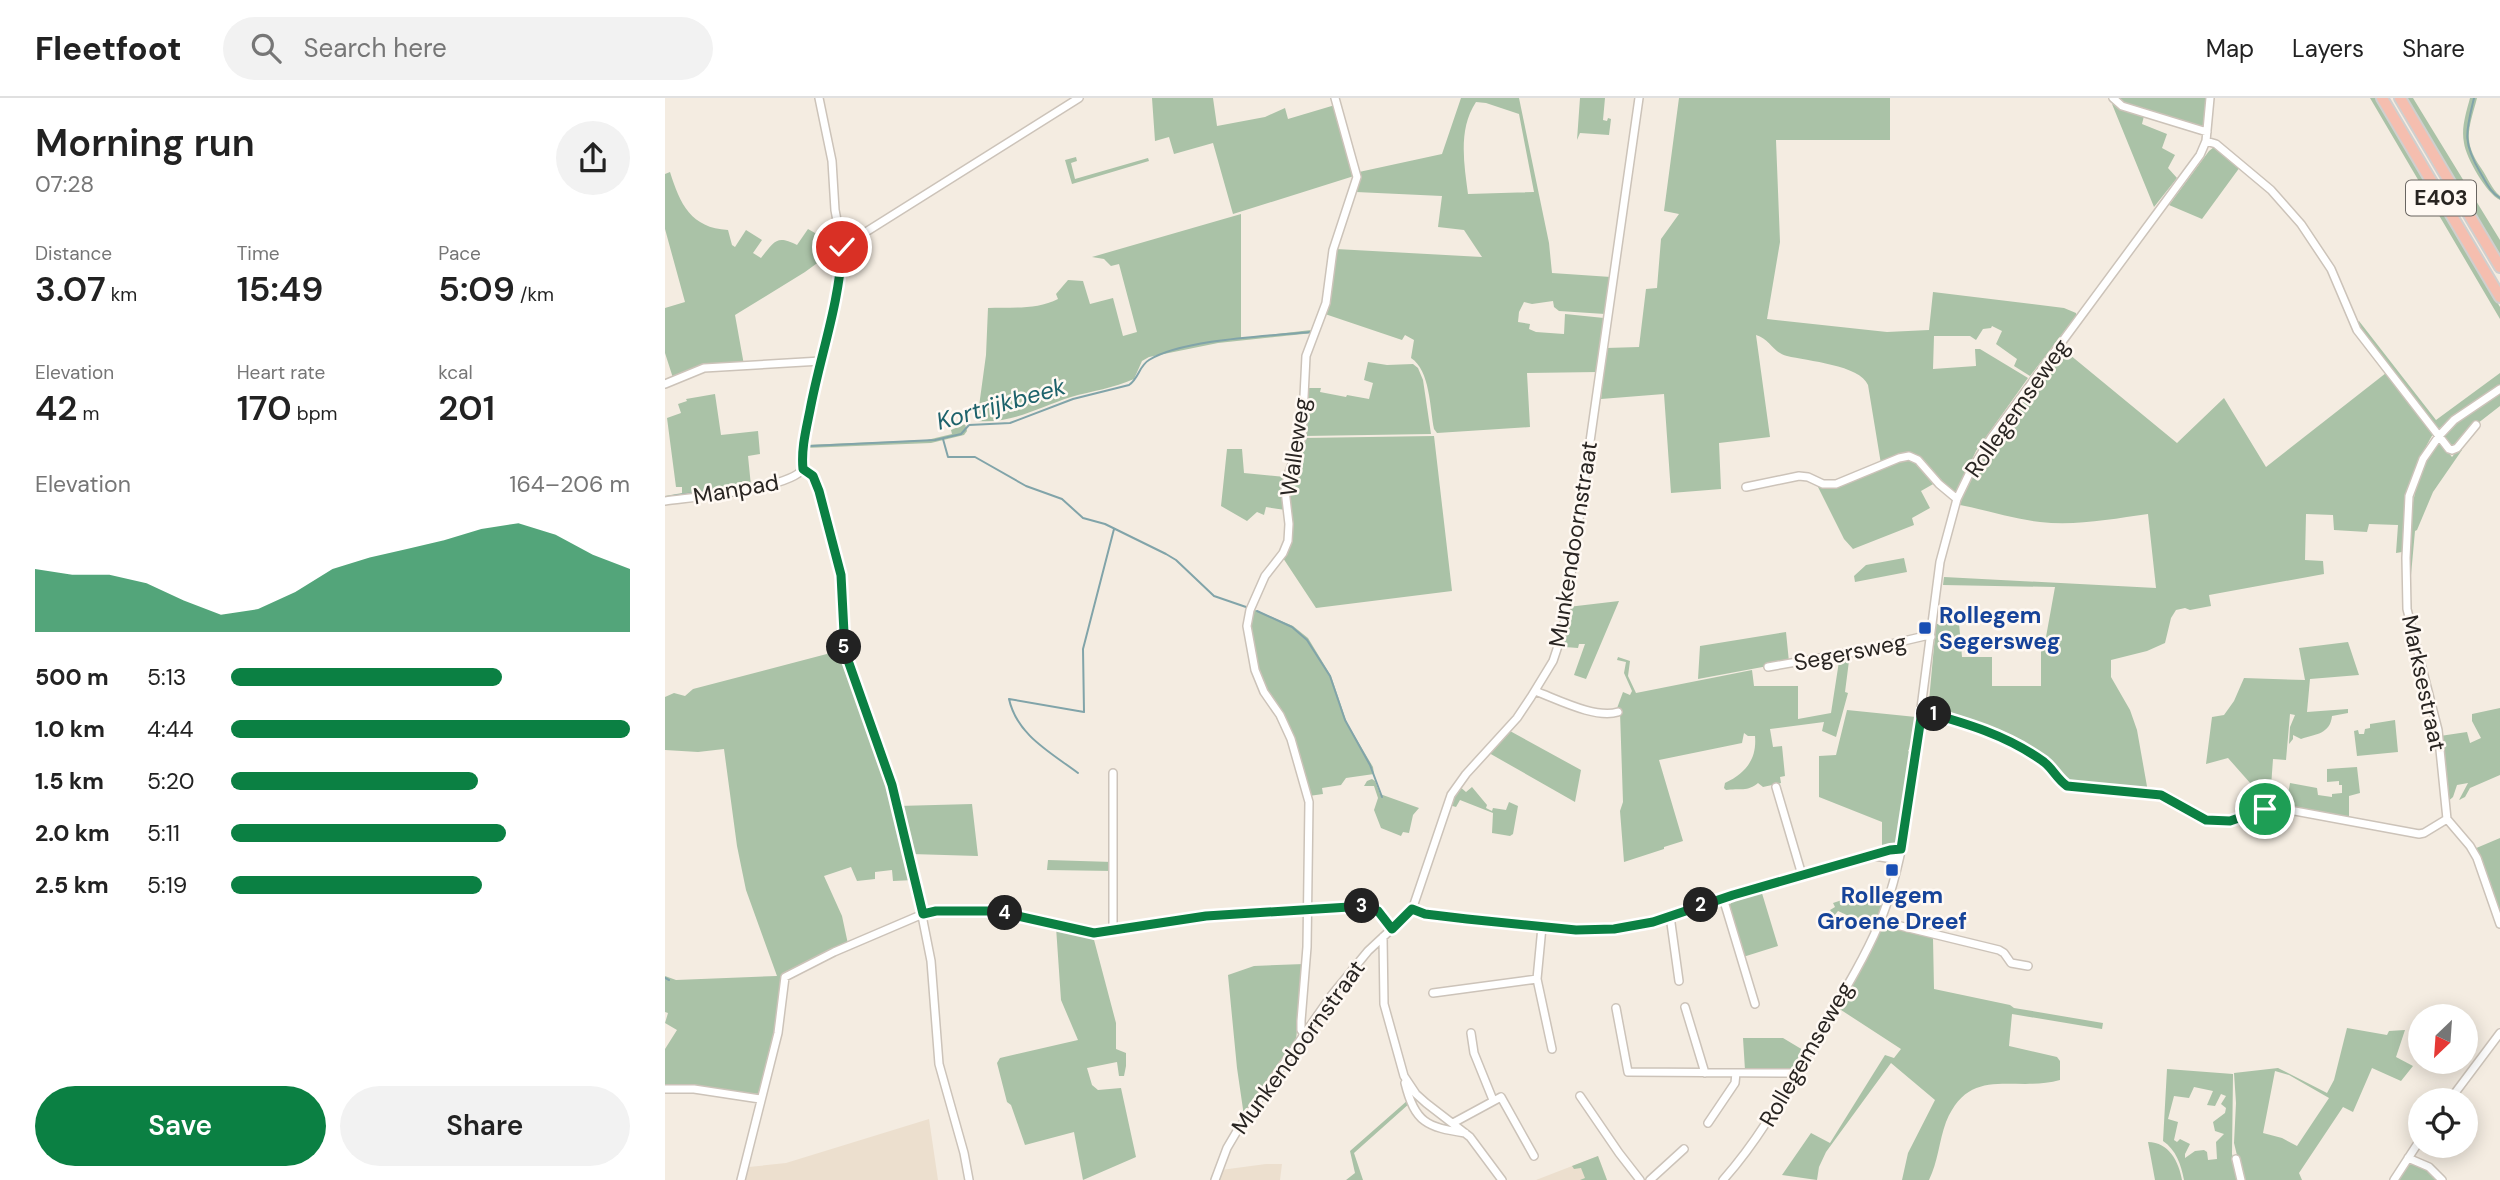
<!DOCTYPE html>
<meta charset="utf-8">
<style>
body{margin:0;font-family:"DM Sans",sans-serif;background:#f2f2f2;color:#222;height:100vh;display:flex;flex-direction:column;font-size:26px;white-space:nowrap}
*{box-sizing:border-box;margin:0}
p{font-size:23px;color:#767676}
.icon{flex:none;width:38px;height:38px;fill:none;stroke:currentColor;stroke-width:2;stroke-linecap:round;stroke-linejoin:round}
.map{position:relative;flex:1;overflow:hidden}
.details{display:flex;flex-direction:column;background:#fff;width:665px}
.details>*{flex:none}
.needle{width:46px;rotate:205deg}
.controls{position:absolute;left:1743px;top:906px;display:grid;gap:14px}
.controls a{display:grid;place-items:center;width:70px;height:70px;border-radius:50%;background:#fff;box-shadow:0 4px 18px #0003;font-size:35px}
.pin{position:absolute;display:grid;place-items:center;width:60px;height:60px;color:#fff;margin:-30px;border:4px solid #fff;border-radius:50%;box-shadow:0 2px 7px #0007}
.km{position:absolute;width:35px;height:35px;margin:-18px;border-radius:50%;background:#222;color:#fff;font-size:19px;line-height:35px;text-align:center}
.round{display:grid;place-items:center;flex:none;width:74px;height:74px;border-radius:37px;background:#f2f2f2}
.summary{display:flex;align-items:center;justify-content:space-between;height:119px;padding:0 35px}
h1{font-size:38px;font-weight:600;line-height:52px}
.metrics{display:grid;grid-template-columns:repeat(3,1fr);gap:10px;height:119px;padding:7px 35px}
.metrics div{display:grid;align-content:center}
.metrics b{font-size:35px;font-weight:600}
.metrics small{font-size:19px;font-weight:400}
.metrics p{font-size:19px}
.chart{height:196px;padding:14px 35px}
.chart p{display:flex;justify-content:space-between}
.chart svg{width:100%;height:126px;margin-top:7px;fill:#0b8043;opacity:.7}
.button{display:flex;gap:14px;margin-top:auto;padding:14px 35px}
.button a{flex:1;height:80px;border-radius:42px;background:#0b8043;color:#fff;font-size:28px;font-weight:600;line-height:80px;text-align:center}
.button a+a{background:#f2f2f2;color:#222}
ul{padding:0 35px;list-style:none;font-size:23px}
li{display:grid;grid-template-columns:112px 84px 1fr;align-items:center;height:52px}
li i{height:18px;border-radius:9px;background:#0b8043}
header{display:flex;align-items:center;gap:42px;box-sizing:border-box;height:98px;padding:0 35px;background:#fff;border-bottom:2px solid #e0e0e0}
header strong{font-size:33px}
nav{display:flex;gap:38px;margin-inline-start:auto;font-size:24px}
.search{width:490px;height:63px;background:#f2f2f2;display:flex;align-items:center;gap:18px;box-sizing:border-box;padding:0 24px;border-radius:38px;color:#767676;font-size:26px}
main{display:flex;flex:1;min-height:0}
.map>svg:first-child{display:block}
.built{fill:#ecdfce}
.green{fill:#aac2a7;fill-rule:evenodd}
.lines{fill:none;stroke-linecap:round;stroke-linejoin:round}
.stream{stroke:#81a4a9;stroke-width:2}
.minor-casing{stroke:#ccc3b9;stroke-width:10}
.highway-casing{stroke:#d0cfce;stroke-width:14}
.minor{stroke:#fff;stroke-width:7}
.highway{stroke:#f5beaf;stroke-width:10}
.route-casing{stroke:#fff;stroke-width:14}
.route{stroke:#0b8043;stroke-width:9}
.transit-dot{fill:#1a4fb4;stroke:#fff9f3;stroke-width:2.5}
.labels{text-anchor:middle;stroke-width:5;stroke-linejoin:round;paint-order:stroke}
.shield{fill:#fff9f3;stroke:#696561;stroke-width:2}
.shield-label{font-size:21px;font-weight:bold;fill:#292522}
.street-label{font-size:23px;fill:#292522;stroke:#fff9f3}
.transit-label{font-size:23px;font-weight:bold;fill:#164399;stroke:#fff9f3;text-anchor:start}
.water-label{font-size:24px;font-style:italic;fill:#1d626b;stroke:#fff9f3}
</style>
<header>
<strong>Fleetfoot</strong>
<div class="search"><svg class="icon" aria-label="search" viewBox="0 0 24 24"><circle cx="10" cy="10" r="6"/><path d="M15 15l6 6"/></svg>Search here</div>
<nav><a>Map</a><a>Layers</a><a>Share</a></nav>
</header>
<main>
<section class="details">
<div class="summary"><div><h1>Morning run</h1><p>07:28</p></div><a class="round"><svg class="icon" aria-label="share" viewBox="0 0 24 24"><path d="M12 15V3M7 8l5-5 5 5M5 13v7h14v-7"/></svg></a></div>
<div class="metrics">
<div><p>Distance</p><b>3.07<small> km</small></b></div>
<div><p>Time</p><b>15:49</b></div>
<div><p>Pace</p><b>5:09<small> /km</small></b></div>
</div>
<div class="metrics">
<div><p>Elevation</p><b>42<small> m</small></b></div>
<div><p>Heart rate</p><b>170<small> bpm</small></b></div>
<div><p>kcal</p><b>201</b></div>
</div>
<div class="chart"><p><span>Elevation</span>164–206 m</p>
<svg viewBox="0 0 160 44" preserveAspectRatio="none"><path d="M0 44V22L10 24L20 24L30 27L40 33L50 38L60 36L70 30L80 22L90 18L100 15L110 12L120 8L130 6L140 10L150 17L160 22V44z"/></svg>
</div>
<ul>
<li><b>500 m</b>5:13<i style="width:68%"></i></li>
<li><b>1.0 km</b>4:44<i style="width:100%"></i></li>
<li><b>1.5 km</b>5:20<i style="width:62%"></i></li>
<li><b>2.0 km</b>5:11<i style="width:69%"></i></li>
<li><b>2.5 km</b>5:19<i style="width:63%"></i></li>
</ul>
<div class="button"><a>Save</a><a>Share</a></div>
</section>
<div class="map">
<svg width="1835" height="1082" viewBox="0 0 1835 1082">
<rect width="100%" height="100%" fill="#f4ece1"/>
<path class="built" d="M264,1021L273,1082H79L84,1069L121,1065Z
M933,1058L942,1082H871Z
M601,1066H617L615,1082H553L556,1072Z"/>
<path class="green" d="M487,0H548L552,28L600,19L620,10L623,21L670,7L689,78L568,116L548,45L509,56L504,39L490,43Z
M796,0H854L884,145L887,175L946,179L940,216L894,213L889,209L888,203L867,206L859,204L854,214L853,224L865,226L864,231L871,234L899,236L900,216L939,220L933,274L862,275L865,329L772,335L769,331C765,310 765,272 746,260L749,242L740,237L737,242L660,216L671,151L817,159L799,132L773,129L777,98L691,94L694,74L777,56ZM811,4L821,5L854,16L869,94L803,96C799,66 793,31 811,4Z
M915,0H940L938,22L942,23L943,20L946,21L944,37L915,35L912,42Z
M1014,0H1225V42H1111L1115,144L1102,221L1222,234L1264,232L1268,194L1399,210L1411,215V218L1365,278L1349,268L1352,261L1331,246L1337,233L1327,228L1326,230L1318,231L1311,242L1305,238H1269L1268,271L1311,268L1310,251H1315L1363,280L1311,353L1291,395H1287L1252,359L1216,366L1203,287C1195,267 1142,263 1122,258C1108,255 1105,241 1091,237L1105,339L1054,345L1056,391L1006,395L999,296L936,301L941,250L974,249L981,191L992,190L996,141L1014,116L999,113Z
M1450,0H1541L1538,28L1537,30L1467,10Z
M1705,0H1711L1835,209V221Z
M1740,0H1748L1835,142V158Z
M1805,0H1812C1804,31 1797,42 1816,70C1823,80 1826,90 1835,98V102C1822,96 1801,60 1799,45C1796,30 1801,15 1805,0Z
M1447,6L1479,18L1477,26L1502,36L1497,50L1510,57L1503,70L1512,80L1489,109Z
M1549,49L1575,69L1537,121L1504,107L1544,53Z
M411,59L412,63L406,65L410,81L483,60L484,63L407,86L400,62Z
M5,74C15,106 26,130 63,132L67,147L70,149L81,132L97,142L88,155L96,160C109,144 111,136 132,147L143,131L164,143L166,155L140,174L70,217L79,267L30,270L8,280L0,255V210L20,204L0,131V76Z
M576,116V240L646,232L658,203L663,158H665L660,203L648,235L553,245L484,259L477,263L469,281C449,290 427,293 406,299C374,309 347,326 312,323L321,257L323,210C346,209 372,212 393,201L391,196L403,182L418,183L425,206L448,200L458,238L472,234L454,166L446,168L439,161L427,159Z
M1694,223L1771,322L1835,275V288L1773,331L1690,226Z
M1399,252L1512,345L1559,300L1601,369L1721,275L1768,336C1742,381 1739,403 1737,454L1731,455L1733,427L1704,426L1702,434L1669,432L1668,417L1641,416L1640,462L1658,463L1659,476L1544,497L1546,508L1525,512L1520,510L1511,512L1506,520L1500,545L1482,553L1446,562V579L1465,612L1472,632L1483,694L1404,687L1366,653L1268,613L1264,603L1271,526L1294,525L1297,559H1327V588H1376V543L1381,539L1390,489L1278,487L1279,479L1491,490L1483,416C1447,421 1411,428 1375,424C1348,421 1321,412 1295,407C1308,358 1367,293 1399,252Z
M703,264L722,267L748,266L753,270L758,282L766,336L639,338L642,290H656L655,294L681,299L682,297L704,301L708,285L699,282Z
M1835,295V308L1808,329L1792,349L1786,350L1777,340L1793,322Z
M50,296L56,337L93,333L95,356L83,358L86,388L0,401V398L17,395V389H11L2,320L16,315L13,306L22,303L21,301Z
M300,326L302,333L299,337L266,345L141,350L140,347L262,342L287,336L286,332Z
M769,338L787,493L651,510L618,460L624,449L622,387L638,340Z
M1775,343L1787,359L1794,350L1797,352L1768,394L1752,432L1750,433L1745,488L1747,515L1761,571L1745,516L1744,424L1753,380L1771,344Z
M562,351H577L579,375L620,379V412L601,409L599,417L592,414L582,423L556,408Z
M1239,360L1248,361L1270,385L1256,393L1265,410L1247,420L1249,427L1188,451L1179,441L1151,385L1157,387Z
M1239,460L1242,474L1190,484L1189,478L1201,467Z
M954,503L921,581L909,577L920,546H914L913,550L900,549L897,546L903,509Z
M588,511L628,528L643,540L666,578L682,625L708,669L709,676L681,680L676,687L657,690L658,696L644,698L640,679C618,630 577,566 588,511Z
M1121,534L1124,564L1033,581L1035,548Z
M1683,544L1694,577L1645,581L1642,614L1683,611V615L1667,618C1665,636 1651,636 1636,641L1628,637V641L1624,646L1625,629L1630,617L1625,616L1621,662L1608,661L1605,703L1602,709L1587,714L1586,686L1563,660L1541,666L1547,619L1559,617L1569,603L1579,580L1640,582L1634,550Z
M177,552L223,682L249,782L228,783L227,772L210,774V781L192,783L186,769L159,778L177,818L183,846L116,878L111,933L95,996L0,990V951L12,932L0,925L3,915L0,914V878L11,882L112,878L81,792L72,748L59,651L33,654L0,652V599L9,595L20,598L28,591Z
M1185,555L1180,594L1183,595L1171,639L1157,633L1159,624L1105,631L1108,649L1117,648L1120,678L1115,679L1116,685L1098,689L1093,685C1083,694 1074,690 1061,692L1059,690L1060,685C1081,675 1092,661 1090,638H1083L1079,635L1077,645L994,662L1018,743L999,749V751L959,764L955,713L958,704L955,614L951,613L958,594L965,597L967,593L959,575L961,564L952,562L953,559L965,563L963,578L971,595L1087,572L1089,588H1133V621L1166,615L1175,557Z
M1835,610V677L1805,690L1800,699L1794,702L1803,685L1792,687L1788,699L1780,706L1775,638L1802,634L1805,645L1816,640L1807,623V616Z
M1182,612L1251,619L1247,640L1249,641L1243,653L1247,655L1234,743L1217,752V724L1154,699V658L1171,657Z
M1730,622L1733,654L1692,658L1689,633L1693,632L1694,636H1699L1700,631L1705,630V626Z
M845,633L916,672L910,704L824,655Z
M1692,669L1695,695L1684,698V721L1625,711L1621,708L1625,685L1652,690L1653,697L1667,699V696L1677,695V687H1674V683L1662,684V671Z
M707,681L710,683L715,696L754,710L748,717L744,735L738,734L736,738L716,730L709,712L713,700L709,688H699L702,683Z
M794,688L801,694L807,689L822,707L821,710L827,713L828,710L841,712L844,704L853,708L848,736L845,738L827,735L828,715L795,702L791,709L784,707Z
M307,706L313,758L246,756L233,708Z
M1835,740V812H1834L1809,751Z
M383,762L448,764V773L382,772Z
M1096,792L1113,848L1078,859L1064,808L1069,800Z
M1198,795L1218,804L1208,829L1173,813L1169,818L1165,812L1170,809L1168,805Z
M1216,827L1268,840L1269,891L1345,907L1349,910L1438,925L1437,931L1347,916L1344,948L1392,959L1395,963V982C1348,995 1305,966 1281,1024C1274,1043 1273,1064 1264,1082H1237L1243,1055L1270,1002L1226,965L1161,1054L1154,1069L1152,1082L1117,1077L1146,1035L1165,1045L1220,957L1229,960L1236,951L1173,910Z
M391,829L428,838L451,925V951L461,955V968L459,978H454L452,964L422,970L427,987L433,992L456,990L471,1059L418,1082L409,1034L360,1047L346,1007L342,1004L332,965L335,960L413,942L396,902Z
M639,866L631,942L579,1018L572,970L563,877L589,868Z
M1682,930L1722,937L1724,933L1740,932L1731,959L1748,968L1736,983L1707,970L1688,1014L1678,1009L1634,1075L1637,1082H1578L1569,1045L1571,1005L1569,975L1613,970L1662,995L1669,982ZM1610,973L1624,977L1664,1000L1632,1048L1617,1040L1598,1035Z
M1078,940H1118L1138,952L1127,971L1080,972Z
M1502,971L1568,976L1567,1056L1575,1082H1519C1516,1066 1511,1052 1498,1043ZM1529,989L1548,993L1542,1007L1550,1008L1556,996L1561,998L1556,1006L1561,1010L1560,1015L1548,1024L1550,1033L1559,1036L1551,1044L1552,1061L1543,1062L1542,1054L1539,1052L1530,1053L1520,1060V1056L1525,1046L1515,1041L1512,1044L1509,1042L1513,1024L1503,1021L1509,998L1524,1000Z
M743,1002L745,1005L689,1055L698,1082H681L690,1075L685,1053Z
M1483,1044C1504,1044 1514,1064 1517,1082H1490Z
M933,1058L942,1082H915L920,1080L916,1070L909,1071L907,1068Z
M1743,1064L1761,1070L1774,1082H1732Z"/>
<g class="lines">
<path class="stream" d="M1809,0C1801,34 1797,43 1815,74C1821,84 1825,94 1835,100
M278,341L283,359H310L361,388L397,401L418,420L440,426L501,456L511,462L549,498L581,509
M145,348L270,342L296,336L304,327L345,325L408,301L464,287C474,280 474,268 484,262C518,241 605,238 646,234
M8,398L57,391
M592,513L627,529L642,542L665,578L680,622L705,667L717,699
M413,675C385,654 352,637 344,601L419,614L418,551L449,431
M0,880L4,882"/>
<defs>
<path id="minor" d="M1448,0L1457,8L1542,34
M1541,43L1551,46L1606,92L1636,126L1666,171L1692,232L1784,351L1787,352L1792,350L1811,327
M177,149L414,0
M0,286L39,270L156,263
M1835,291L1789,322L1774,338L1758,361L1744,398L1741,460L1742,511L1773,632L1782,721L1805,748L1812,760L1835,826
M138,371L148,378L154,393L176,477L180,554L227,687L234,721L245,757L266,863L274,966L299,1055L304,1082
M138,371V347L176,170L177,149L170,112L167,63L154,0
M1081,389L1134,378L1143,379L1158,386H1171L1234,360L1244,358L1253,362L1274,386L1292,401
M0,403C28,399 124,391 138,371
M1103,569L1200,552L1260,538L1266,539
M870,593C892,601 930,621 953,614
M1257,613C1300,624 1342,637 1379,664C1388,671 1392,682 1402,688L1495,697L1532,719L1548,723H1565L1600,711H1619L1754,736L1759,735L1782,721
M448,675V833
M1111,689L1137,777
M1209,758L1234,762
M1058,800L1090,906
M747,812L760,816L802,821L911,832L949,831L988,824L1068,797L1225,752H1236
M1005,818L1014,883
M1215,823L1334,852L1339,855L1346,865L1363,868
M877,829L872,881L887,951
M718,839L719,906L739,978L751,996L761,1005L805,1039L837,1082
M768,895L872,881
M1020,909L1040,975
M951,910L963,974L1131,975
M806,935L809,955L828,1002
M639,936L636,932V923L642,849L644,704L626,641L615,617L599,594L590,572L582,528L585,512L600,478L618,455L623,443L624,426L620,392L623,377L637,339L641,258L661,205L668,152L692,79L670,0
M740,985C750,1025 762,1029 800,1035
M0,991H29L95,1001
M915,998L954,1055L975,1082
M1784,1003L1835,935
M788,1025L836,999L869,1058
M1043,1025L1070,985L1071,975
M1743,1060L1764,1069L1777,1082
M1571,1061L1576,1082
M76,1082L113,935L120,879L169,854L258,816L271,813H330L430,835L541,818L700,808L713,813L727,831
M550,1082L562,1050L572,1033L666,898L703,853L747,812L786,697L801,676L852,620L866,599L888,563L898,533L974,0
M985,1082L1019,1051
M1058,1082C1093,1043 1118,998 1144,953C1168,911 1195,870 1214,826C1227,796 1234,765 1240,733L1275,464L1292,401L1306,372L1326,340L1535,57L1541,43L1545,0
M1729,1082L1755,1042"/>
<path id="highway" d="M1717,0L1835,199
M1735,0L1835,169"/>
</defs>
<use href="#minor" class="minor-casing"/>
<use href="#highway" class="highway-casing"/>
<use href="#minor" class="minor"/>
<use href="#highway" class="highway"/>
</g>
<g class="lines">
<defs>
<path id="route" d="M177,149C175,204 155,258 145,312C141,332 136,351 138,371L148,378L154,393L176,477L180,554L227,687L258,816L271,813H330L429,835L541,818L700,808L713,813L727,831L747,811L760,816L802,821L911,832L949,831L988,824L1068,797L1225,752L1236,751L1257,613C1300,625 1342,637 1379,664C1388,671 1392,681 1402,688L1496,697L1541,722L1565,723L1600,711"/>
</defs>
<use href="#route" class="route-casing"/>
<use href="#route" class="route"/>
</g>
<g class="transit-dot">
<rect x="1253" y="523" width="14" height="14" rx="3.5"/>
<rect x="1220" y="765" width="14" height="14" rx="3.5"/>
</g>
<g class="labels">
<rect class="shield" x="1741" y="82.5" width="70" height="35" rx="5"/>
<g class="shield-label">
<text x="1776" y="107">E403</text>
</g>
<g class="street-label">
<text transform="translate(1352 310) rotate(-55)" y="8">Rollegemseweg</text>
<text transform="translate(630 349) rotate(-82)" y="8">Walleweg</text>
<text transform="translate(71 391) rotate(-10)" y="8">Manpad</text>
<text transform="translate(908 446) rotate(-81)" y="8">Munkendoornstraat</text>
<text transform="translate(1185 554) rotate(-11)" y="8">Segersweg</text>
<text transform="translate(1759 585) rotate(78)" y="8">Marksestraat</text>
<text transform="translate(633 949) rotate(-54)" y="8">Munkendoornstraat</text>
<text transform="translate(1141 956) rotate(-60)" y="8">Rollegemseweg</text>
</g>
<g class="transit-label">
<text x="1274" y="525">Rollegem<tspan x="1274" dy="26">Segersweg</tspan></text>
<text x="1227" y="805" text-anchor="middle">Rollegem<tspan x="1227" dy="26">Groene Dreef</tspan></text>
</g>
<g class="water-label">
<text transform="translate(336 306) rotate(-16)" y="8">Kortrijkbeek</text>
</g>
</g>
</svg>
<div class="controls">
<a><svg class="needle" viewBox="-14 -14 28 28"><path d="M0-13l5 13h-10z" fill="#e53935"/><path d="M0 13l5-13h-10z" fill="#767676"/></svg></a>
<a><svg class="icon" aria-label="locate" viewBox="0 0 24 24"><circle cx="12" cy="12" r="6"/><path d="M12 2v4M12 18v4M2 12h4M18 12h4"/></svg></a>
</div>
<div class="pin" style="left:1600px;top:711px;background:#1e9e55"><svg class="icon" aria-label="arrive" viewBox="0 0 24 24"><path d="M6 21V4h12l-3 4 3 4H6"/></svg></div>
<div class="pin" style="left:177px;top:149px;background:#d93025"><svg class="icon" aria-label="check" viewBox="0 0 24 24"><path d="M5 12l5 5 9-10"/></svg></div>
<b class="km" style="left:1269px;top:616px">1</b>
<b class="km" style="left:1036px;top:807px">2</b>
<b class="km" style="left:697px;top:808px">3</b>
<b class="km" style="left:340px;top:815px">4</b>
<b class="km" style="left:179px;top:549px">5</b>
</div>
</main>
